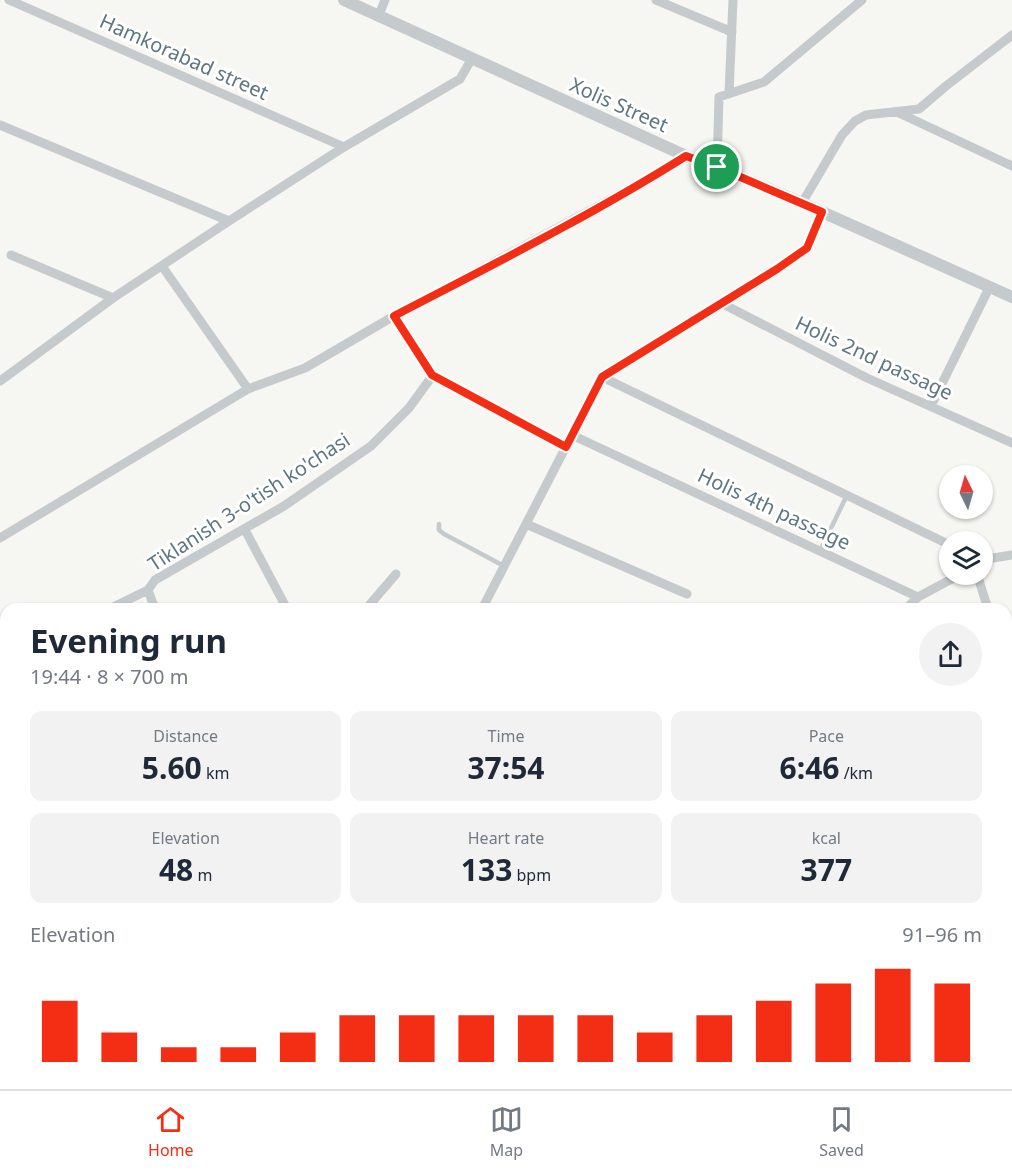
<!DOCTYPE html>
<meta charset="utf-8">
<style>
body{margin:0;font-family:"Noto Sans",sans-serif;background:#f2f2f3;color:#1f2937;height:100vh;display:flex;flex-direction:column;font-size:22px;white-space:nowrap}
*{box-sizing:border-box;margin:0}
p{font-size:20px;color:#747a83}
.icon{flex:none;width:33px;height:33px;fill:none;stroke:currentColor;stroke-width:2;stroke-linecap:round;stroke-linejoin:round}
.map{position:relative;flex:1;overflow:hidden}
.drawer{position:absolute;left:0px;top:603px;width:1012px;height:486px;display:flex;flex-direction:column;background:#fff;border-radius:18px 18px 0 0;box-shadow:0 2px 4px #0004}
.drawer>*{flex:none}
.needle{width:39px;rotate:355deg}
.tools{position:absolute;left:939px;top:465px;display:grid;gap:12px}
.tools a{display:grid;place-items:center;width:54px;height:54px;border-radius:50%;background:#fff;box-shadow:0 2px 4px #0004;font-size:30px}
.pin{position:absolute;display:grid;place-items:center;width:51px;height:51px;color:#fff;margin:-26px;border:3px solid #fff;border-radius:50%;box-shadow:0 2px 6px #0007}
.round{display:grid;place-items:center;flex:none;width:63px;height:63px;border-radius:32px;background:#f2f2f3}
.headline{display:flex;align-items:center;justify-content:space-between;height:102px;padding:0 30px}
h1{font-size:33px;font-weight:700;line-height:45px}
.metrics{display:grid;grid-template-columns:repeat(3,1fr);gap:9px;height:102px;padding:6px 30px}
.metrics div{display:grid;align-content:center;border-radius:12px;background:#f2f2f3;text-align:center}
.metrics b{font-size:30px;font-weight:700}
.metrics small{font-size:16px;font-weight:400}
.metrics p{font-size:16px}
.chart{height:168px;padding:12px 30px}
.chart p{display:flex;justify-content:space-between}
.chart svg{width:100%;height:108px;margin-top:6px;stroke:#f42d15;stroke-width:6}
.tab-bar{display:flex;justify-content:space-around;align-items:center;height:84px;border-top:2px solid #e0e1e3;background:#fff;font-size:16px;color:#747a83}
.tab-bar a{display:grid;justify-items:center;gap:3px}
.tab-bar .current{color:#f42d15}
.map>svg:first-child{display:block}
.lines{fill:none;stroke-linecap:round;stroke-linejoin:round}
.service{stroke:#c5cacc;stroke-width:4.5}
.minor{stroke:#c5cacc;stroke-width:9}
.tertiary{stroke:#c5cacc;stroke-width:12}
.route-casing{stroke:#fff;stroke-width:12}
.route{stroke:#f42d15;stroke-width:8}
.labels{text-anchor:middle;stroke-width:6;stroke-linejoin:round;paint-order:stroke}
.street-label{font-size:20px;fill:#5e7680;stroke:#fff}
</style>
<div class="map">
<svg width="1012" height="1089" viewBox="0 0 1012 1089">
<rect width="100%" height="100%" fill="#f6f6f2"/>
<g class="lines">
<path class="service" d="M439,524V530L444,534L504,566
M820,551L847,495
M1006,812L1012,819
M580,1083L582,1089
M631,1083L633,1089"/>
<path class="minor" d="M9,0L344,147
M656,0L732,32
M378,17L385,0
M729,94L733,0
M899,113L1012,166
M0,125L229,221
M717,167L719,97L764,82L862,0
M802,203L842,135L855,121L866,115L919,109L946,86L1012,35
M11,255L113,298
M162,266L248,389
M721,303L867,378L1012,443
M433,375L566,447
M602,377L950,545
M0,381L113,298L229,221L344,147L460,79L471,60
M931,406L990,286
M572,435L918,597L961,574
M526,524L687,594
M245,530L287,609
M0,538L248,389L305,368L394,316L650,178L686,156
M982,558L987,559L1012,555
M977,574L988,609
M109,609L148,590
M155,609L148,590L155,580L284,506L371,446L409,408L433,375L394,316
M366,609L396,574
M482,609L602,377L777,269L807,248L823,212
M906,609L918,597
M1006,855L1012,852
M1006,875L1012,887
M0,975L6,981
M0,1024L6,1022
M0,1082L6,1076
M483,1083L489,1089
M836,1083L841,1089
M955,1083L957,1089
M721,1089L724,1083
M880,1089L890,1083"/>
<path class="tertiary" d="M344,0L686,156L717,167L802,203L1012,297
M0,786L6,792
M299,1083L305,1089"/>
</g>
<g class="lines">
<defs>
<path id="route" d="M686,156L717,167L822,212L807,248L777,269L602,377L566,447L432,375L394,316C492,265 592,215 686,156Z"/>
</defs>
<use href="#route" class="route-casing"/>
<use href="#route" class="route"/>
</g>
<g class="labels">
<g class="street-label">
<text transform="translate(184 57) rotate(24)" y="7">Hamkorabad street</text>
<text transform="translate(619 105) rotate(24)" y="7">Xolis Street</text>
<text transform="translate(874 358) rotate(25)" y="7">Holis 2nd passage</text>
<text transform="translate(249 502) rotate(-33)" y="7">Tiklanish 3-o'tish ko'chasi</text>
<text transform="translate(774 509) rotate(25)" y="7">Holis 4th passage</text>
</g>
</g>
</svg>
<div class="tools">
<a><svg class="needle" viewBox="-14 -14 28 28"><path d="M0-13l5 13h-10z" fill="#e53935"/><path d="M0 13l5-13h-10z" fill="#747a83"/></svg></a>
<a><svg class="icon" aria-label="layers" viewBox="0 0 24 24"><path d="M12 4l9 5-9 5-9-5zM3 14l9 5 9-5"/></svg></a>
</div>
<div class="pin" style="left:717px;top:167px;background:#1e9e55"><svg class="icon" aria-label="arrive" viewBox="0 0 24 24"><path d="M6 21V4h12l-3 4 3 4H6"/></svg></div>
<section class="drawer">
<div class="headline"><div><h1>Evening run</h1><p>19:44 · 8 × 700 m</p></div><a class="round"><svg class="icon" aria-label="share" viewBox="0 0 24 24"><path d="M12 15V3M7 8l5-5 5 5M5 13v7h14v-7"/></svg></a></div>
<div class="metrics">
<div><p>Distance</p><b>5.60<small> km</small></b></div>
<div><p>Time</p><b>37:54</b></div>
<div><p>Pace</p><b>6:46<small> /km</small></b></div>
</div>
<div class="metrics">
<div><p>Elevation</p><b>48<small> m</small></b></div>
<div><p>Heart rate</p><b>133<small> bpm</small></b></div>
<div><p>kcal</p><b>377</b></div>
</div>
<div class="chart"><p><span>Elevation</span>91–96 m</p>
<svg viewBox="0 0 160 44" preserveAspectRatio="none"><path d="M5 44V19M15 44V32M25 44V38M35 44V38M45 44V32M55 44V25M65 44V25M75 44V25M85 44V25M95 44V25M105 44V32M115 44V25M125 44V19M135 44V12M145 44V6M155 44V12"/></svg>
</div>
</section>
</div>
<nav class="tab-bar">
<a class="current"><svg class="icon" aria-label="home" viewBox="0 0 24 24"><path d="M3 11l9-7 9 7M6 9v11h12V9"/></svg>Home</a>
<a><svg class="icon" aria-label="map" viewBox="0 0 24 24"><path d="M3 6l6-2 6 2 6-2v14l-6 2-6-2-6 2zM9 4v14M15 6v14"/></svg>Map</a>
<a><svg class="icon" aria-label="saved" viewBox="0 0 24 24"><path d="M7 4h10v16l-5-4-5 4z"/></svg>Saved</a>
</nav>
